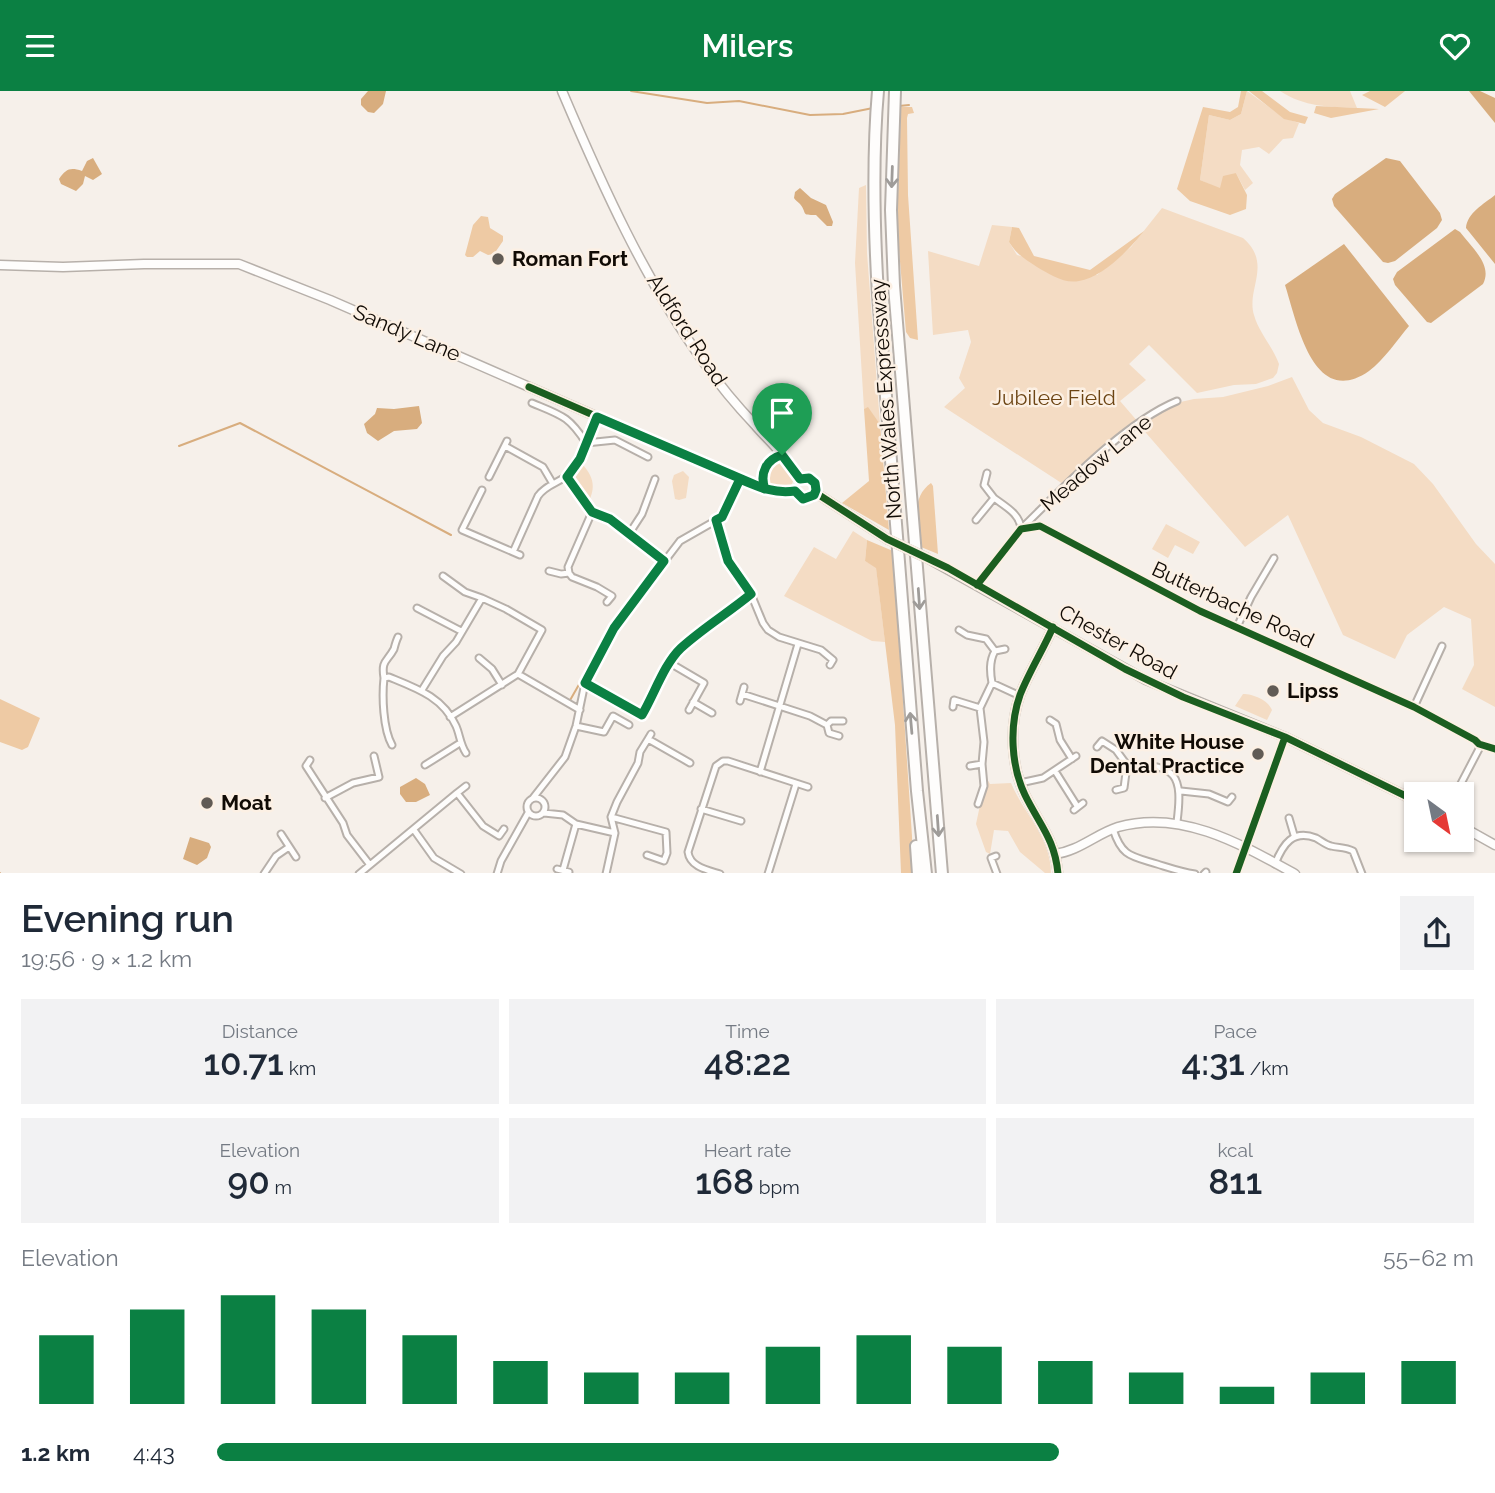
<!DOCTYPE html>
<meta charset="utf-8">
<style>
body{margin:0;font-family:Raleway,sans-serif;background:#f2f2f3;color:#1f2937;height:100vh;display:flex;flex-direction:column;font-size:26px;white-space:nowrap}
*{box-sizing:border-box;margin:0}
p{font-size:23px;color:#747a83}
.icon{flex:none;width:38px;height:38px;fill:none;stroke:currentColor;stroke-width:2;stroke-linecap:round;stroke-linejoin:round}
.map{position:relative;height:782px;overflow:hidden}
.details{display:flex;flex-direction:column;background:#fff;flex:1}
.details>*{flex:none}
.needle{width:46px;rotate:147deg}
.tools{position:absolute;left:1404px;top:691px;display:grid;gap:14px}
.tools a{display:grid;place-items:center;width:70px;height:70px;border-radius:0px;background:#fff;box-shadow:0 2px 5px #0004;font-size:35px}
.pin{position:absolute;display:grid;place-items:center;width:60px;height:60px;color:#fff;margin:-72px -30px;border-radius:50% 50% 50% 0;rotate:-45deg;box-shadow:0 0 7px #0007}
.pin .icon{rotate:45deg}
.round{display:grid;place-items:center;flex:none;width:74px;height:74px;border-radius:0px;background:#f2f2f3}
.head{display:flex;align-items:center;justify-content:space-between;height:119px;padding:0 21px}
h1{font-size:38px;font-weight:600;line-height:52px}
.figures{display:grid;grid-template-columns:repeat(3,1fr);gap:10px;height:119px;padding:7px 21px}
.figures div{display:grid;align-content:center;border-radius:0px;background:#f2f2f3;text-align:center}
.figures b{font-size:35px;font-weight:600}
.figures small{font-size:19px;font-weight:400}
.figures p{font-size:19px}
.chart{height:196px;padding:14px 21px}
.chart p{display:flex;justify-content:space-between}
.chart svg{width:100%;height:126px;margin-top:7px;stroke:#0b8043;stroke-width:6}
ul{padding:0 21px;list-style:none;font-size:23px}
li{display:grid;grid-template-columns:112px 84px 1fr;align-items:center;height:52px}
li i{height:18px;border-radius:9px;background:#0b8043}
header{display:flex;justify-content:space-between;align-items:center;height:91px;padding:0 21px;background:#0b8043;color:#fff;font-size:32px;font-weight:600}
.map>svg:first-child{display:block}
.green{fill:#f4dcc4}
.forest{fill:#eecaa4}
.water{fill:#d8ad7e}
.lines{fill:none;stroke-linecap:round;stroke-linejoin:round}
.stream{stroke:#d8ad7e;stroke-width:2}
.street-casing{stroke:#b7b0aa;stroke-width:9}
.secondary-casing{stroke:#b7b0aa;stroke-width:11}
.highway-casing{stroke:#b7b0aa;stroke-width:14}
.street{stroke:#fefdfc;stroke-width:5}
.secondary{stroke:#fefdfc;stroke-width:8}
.highway{stroke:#fefdfc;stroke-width:10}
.secondary-bridge-casing{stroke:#b7b0aa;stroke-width:11;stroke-linecap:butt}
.secondary-bridge{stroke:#fefdfc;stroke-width:8}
.cycleway-casing{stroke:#fcf0e4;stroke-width:11}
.cycleway{stroke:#1b5e20;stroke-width:7}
.oneway{stroke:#9f9c99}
.route-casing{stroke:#fff;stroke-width:14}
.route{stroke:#0b8043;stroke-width:9}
.poi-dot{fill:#615b55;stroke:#fcf0e4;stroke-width:2.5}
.labels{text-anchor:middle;stroke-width:5;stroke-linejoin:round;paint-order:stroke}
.poi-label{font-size:21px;font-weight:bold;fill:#110b05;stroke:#fcf0e4;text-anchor:start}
.street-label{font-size:21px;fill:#110b05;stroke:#fcf0e4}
.park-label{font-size:21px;fill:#6c4413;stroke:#fcf0e4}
</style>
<header><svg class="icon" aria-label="menu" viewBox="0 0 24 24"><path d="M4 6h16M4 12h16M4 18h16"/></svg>Milers<svg class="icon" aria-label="heart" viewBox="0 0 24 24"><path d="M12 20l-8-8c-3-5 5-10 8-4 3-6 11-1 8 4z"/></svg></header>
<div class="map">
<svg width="1495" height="783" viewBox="0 0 1495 783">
<rect width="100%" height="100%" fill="#f6f0ea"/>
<path class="green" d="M1247,0L1284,27L1299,32L1293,47L1283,48L1269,63L1259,56L1242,59L1240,74L1253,92L1245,99L1236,82L1220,98L1200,89L1209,24L1230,29L1241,23Z
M1280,0H1350L1357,17C1330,16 1304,16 1280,0Z
M866,94L867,162L880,333L868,317L864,318L855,172L859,97Z
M1162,117L1243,147C1273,173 1246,198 1254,224C1259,242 1273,256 1279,273L1277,282L1273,287L1256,293L1234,294L1197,302L1149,254L1129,273L1146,289L1120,310L1139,332L1063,393L944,316L965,297L959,287L971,251L968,239L933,244L928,160L979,175L992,134L1012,136L1009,151L1017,164L1097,184L1131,156Z
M1292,286L1309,319L1323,332L1361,346L1414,373L1433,393L1476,453L1495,473V616L1462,598L1474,574L1471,528L1444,516L1407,544L1395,568L1343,544L1288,424L1245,456L1140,335L1176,312L1194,308L1223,306L1268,295Z
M777,368L784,371L794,388L791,395C783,399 773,399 766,393V381Z
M582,373C593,385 596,395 589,410L574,386Z
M683,380L689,386L686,407L679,409L675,408L672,390L674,384Z
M1166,433L1200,451L1193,463L1175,454L1168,467L1152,458Z
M853,440L867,449L865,470L876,476L885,551L872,550L784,505L814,456L836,468Z
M1243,603C1253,603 1268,609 1272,619L1267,629L1235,615Z
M986,686L990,693L1011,692C1024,723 1051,747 1051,782H1045L1020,761L1008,740L994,739L990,763L986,761L976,733Z"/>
<path class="forest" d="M1241,0H1247L1241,23L1230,29L1209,24L1200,89L1220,97L1223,85L1236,82L1247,104L1246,118L1230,124L1190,110L1177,98L1203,16L1230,21L1238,16Z
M1249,0H1262L1290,21L1308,26L1305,33L1284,28Z
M1370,0H1405L1385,16L1362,4Z
M1316,15L1379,18L1331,27L1314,22Z
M901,16H912L914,22L908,23L907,27L908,104L918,249L910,247L906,241L897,135Z
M481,125L488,126L490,137L503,145V150L494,163L488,164L480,160L473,166H467L465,164L473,134Z
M1012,136L1019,137L1034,165L1090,179L1144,140C1130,158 1102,187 1079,190C1064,193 1049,183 1037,176C1025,168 1017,164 1009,151Z
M868,316L880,333L889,439L842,412L869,390L864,318Z
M931,392L933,395L938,463L921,456C919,433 909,408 931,392Z
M867,449L893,460L912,745L913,782H901L895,634L876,477L865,470Z
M0,608L40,627L28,656L22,659L0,651Z"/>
<path class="water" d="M368,0H386L383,13L374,22L368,21L361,14V8Z
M1469,0H1480L1495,7V32Z
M93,67L102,83L93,89L85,85L83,93L76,100L61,93L59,88C66,78 70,76 82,80L87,70Z
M1386,67L1400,70L1440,122L1442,129L1437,137L1395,170L1388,172L1383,171L1334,115L1332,108L1335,103Z
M800,97L811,107L826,114L833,131L832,135H827L816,124C800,124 808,123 800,113C798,111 795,109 794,107L795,101Z
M1495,104V173L1466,137C1467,122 1484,113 1495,104Z
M1455,138L1460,141C1472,157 1493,174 1483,193L1431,232L1427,231L1395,194L1393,188L1397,181Z
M1344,153L1409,235C1397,249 1384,269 1369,280C1313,319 1297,231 1285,194Z
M419,315L422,332L417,338L394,340L378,350L367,342L364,333L375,323L377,317L394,318Z
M416,687L425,693L430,704L416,711H406L400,703V696Z
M190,746L209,752L211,756L207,767L197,774L183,768Z"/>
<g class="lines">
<path class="stream" d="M631,0L707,12L739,10L810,24L843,23L873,17
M899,15L909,14
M179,355L240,332L451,444
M648,488L661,471
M569,611L613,534
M0,782V783"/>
<defs>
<path id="street" d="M532,312C561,324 569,325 586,352L615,349L648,366
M505,355L543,376L553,393
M987,382L984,394L994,407
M567,385L592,421L610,428L665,470
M489,386L507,350
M765,398C759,382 767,368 782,364
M482,399L462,439L520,464
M716,429L728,470L751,503L763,532L768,539L779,546L821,559L833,569L830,574
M976,429L994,407C1006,416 1020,423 1021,438
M1023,436C1064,396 1124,332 1177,310
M629,443L642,423L655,388
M513,461L538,405C546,393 560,392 570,382C584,369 590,344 597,326
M549,480L561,483L569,482L572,486L597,496L612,505L607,511
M569,482L568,476L592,421
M443,485L465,501L482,507
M977,494L1021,438L1040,435L1200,520L1414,616L1475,649L1479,653L1495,658
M417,517L461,540
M1237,536L1251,506L1274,467
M959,539L967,544L986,548L995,560
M1005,558L995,560C989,570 990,581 992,592L1020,605
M479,567L492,578L502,594
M670,572L704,592L689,619
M518,583L580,619
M384,587C381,569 387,571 394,558C395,554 396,550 398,546
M585,592L642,624C654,604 664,573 681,557C703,537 728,522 751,503
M422,599L443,565L456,551L482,507L506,518L542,539L518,583L450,626
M742,603L810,625L827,634
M740,610L744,596
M693,611L712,622
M953,616L954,609L980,617
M1414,616L1442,555
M1050,629L1056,633L1060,649L1072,668
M576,635L604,641L613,625L629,634
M651,643L648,648L690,672
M839,645L829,642L827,634L831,630H843
M392,654C383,638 382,605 384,587L389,586C416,597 443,606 456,635C460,644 460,653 466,662
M1097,656L1102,650L1116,659L1127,674
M310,669L306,675L343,732L347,744L370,774
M425,674L460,652
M970,675L982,673L984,651L980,617L992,592
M1055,680L1077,715
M760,681L798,553
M1020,692L1043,687L1076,665
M1116,699L1124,697L1127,674C1177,673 1183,684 1177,731
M1181,700L1209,703L1228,711L1232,706
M457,702L466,695
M1455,704L1479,658V653
M527 716a9 9 0 1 1 18 0a9 9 0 1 1-18 0Z
M325,707L353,692L379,686L374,665
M533,707L565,666L576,635L585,592L614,537L680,450L722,426L740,388
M978,713L984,695L982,673
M701,718L741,730
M1074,719L1083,712
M544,722L563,724L576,733L615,742
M611,726L666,741L667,762L664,770L647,764
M1289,727L1294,744
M1113,738C1122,766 1131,765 1157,773C1170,777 1181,781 1195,783
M414,739L434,767L461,783
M281,743L296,766
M996,765L991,767L997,783
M1275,773C1283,753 1293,738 1316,747C1320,749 1326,754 1331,755C1339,757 1345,756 1353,760L1362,783
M557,778L569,781
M563,779L576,733
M264,783L276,765L289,756
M359,783L457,702L483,735L499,745L504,738
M497,783L501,770L528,722
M606,783L615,742L611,726L617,711L638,672L640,661L648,648
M720,783C707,779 690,776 688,761L716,675L723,670H728L808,696
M768,783L796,693
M1204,783L1206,781"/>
<path id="secondary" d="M562,0C602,94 645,190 705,273C720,295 738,316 756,335C771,352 789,368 800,388
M0,174L63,176L144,173H239L330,209L756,395L776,401L795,400
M800,388C811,385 818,391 816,402
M795,400L803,408L812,406L816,402
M816,402L887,448
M927,467L1146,589L1285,646L1416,710
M1053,536C1043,559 1029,581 1020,604C1009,635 1011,675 1025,704C1039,733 1055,748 1058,783
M1461,735L1495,754
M1055,763C1079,760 1096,743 1118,736C1181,718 1241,753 1295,783"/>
<path id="highway" d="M878,0C872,68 874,136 878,204L917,700L926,783
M895,0L891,119L894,195L942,783
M916,755L918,783"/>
</defs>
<use href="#street" class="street-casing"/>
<use href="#secondary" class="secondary-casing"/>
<use href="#highway" class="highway-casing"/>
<use href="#street" class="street"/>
<use href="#secondary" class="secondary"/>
<use href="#highway" class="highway"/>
<defs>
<path id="secondary-bridge" d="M887,448L927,467"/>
</defs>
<use href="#secondary-bridge" class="secondary-bridge-casing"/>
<use href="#secondary-bridge" class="secondary-bridge"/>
<defs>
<path id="cycleway" d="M529,296L756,395L776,401L795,400L803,408L812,406L816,402L887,448L948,477L1125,578L1183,606L1285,646L1416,710
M977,494L1021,438L1040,435L1200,520L1414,616L1475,649L1479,653L1495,658
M1053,536C1043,559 1029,581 1020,604C1009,635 1011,675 1025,704C1039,733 1055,748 1058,783
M1236,783L1285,646"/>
</defs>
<use href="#cycleway" class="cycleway-casing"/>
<use href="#cycleway" class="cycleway"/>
</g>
<defs><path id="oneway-shaft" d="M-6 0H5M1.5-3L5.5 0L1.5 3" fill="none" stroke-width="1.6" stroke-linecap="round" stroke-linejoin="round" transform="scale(1.75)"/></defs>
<g class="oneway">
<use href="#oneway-shaft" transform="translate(892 86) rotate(92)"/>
<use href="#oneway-shaft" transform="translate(919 508) rotate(86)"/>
<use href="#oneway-shaft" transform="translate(911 632) rotate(-95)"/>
<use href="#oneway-shaft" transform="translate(938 735) rotate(86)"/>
</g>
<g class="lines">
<defs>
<path id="route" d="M782,364C767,368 759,382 765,398L597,326L580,368L567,386L592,421L610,428L664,470L614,537L585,592L642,624C654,604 664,573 681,557C703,537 728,522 751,503L728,470L716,429L722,426L740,388C759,396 774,403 795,400L803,408L814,404L816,399L815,392L809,387L800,388L782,364"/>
</defs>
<use href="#route" class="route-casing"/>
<use href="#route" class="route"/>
</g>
<g class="poi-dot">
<circle cx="498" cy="168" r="7"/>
<circle cx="1273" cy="600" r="7"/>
<circle cx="1258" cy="663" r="7"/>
<circle cx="207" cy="712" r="7"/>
</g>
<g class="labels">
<g class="poi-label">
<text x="512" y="175">Roman Fort</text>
<text x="1287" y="607">Lipss</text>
<text x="1244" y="658" text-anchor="end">White House<tspan x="1244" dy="24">Dental Practice</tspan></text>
<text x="221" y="719">Moat</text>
</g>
<g class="street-label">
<text transform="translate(687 239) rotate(57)" y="7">Aldford Road</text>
<text transform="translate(407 242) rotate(23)" y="7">Sandy Lane</text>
<text transform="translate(886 308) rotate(-94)" y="7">North Wales Expressway</text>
<text transform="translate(1096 372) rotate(-40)" y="7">Meadow Lane</text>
<text transform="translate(1233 514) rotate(25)" y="7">Butterbache Road</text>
<text transform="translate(1118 551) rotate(29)" y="7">Chester Road</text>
</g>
<g class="park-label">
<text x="1054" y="314">Jubilee Field</text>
</g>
</g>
</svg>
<div class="tools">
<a><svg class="needle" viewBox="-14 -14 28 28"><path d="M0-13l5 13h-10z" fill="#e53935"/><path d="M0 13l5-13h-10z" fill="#747a83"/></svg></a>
</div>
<div class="pin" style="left:782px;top:364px;background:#1e9e55"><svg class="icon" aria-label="arrive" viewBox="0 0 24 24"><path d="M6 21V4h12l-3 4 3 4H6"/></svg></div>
</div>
<section class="details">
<div class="head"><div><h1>Evening run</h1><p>19:56 · 9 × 1.2 km</p></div><a class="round"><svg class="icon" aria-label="share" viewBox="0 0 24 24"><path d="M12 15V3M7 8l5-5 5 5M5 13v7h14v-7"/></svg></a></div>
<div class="figures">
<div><p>Distance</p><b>10.71<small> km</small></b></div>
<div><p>Time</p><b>48:22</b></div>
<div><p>Pace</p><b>4:31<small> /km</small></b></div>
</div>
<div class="figures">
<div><p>Elevation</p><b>90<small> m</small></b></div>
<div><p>Heart rate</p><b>168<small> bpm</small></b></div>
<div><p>kcal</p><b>811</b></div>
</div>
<div class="chart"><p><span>Elevation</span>55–62 m</p>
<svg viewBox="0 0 160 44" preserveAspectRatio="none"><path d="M5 44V20M15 44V11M25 44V6M35 44V11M45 44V20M55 44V29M65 44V33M75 44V33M85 44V24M95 44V20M105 44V24M115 44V29M125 44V33M135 44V38M145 44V33M155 44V29"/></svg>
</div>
<ul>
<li><b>1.2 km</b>4:43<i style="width:67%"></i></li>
</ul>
</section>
